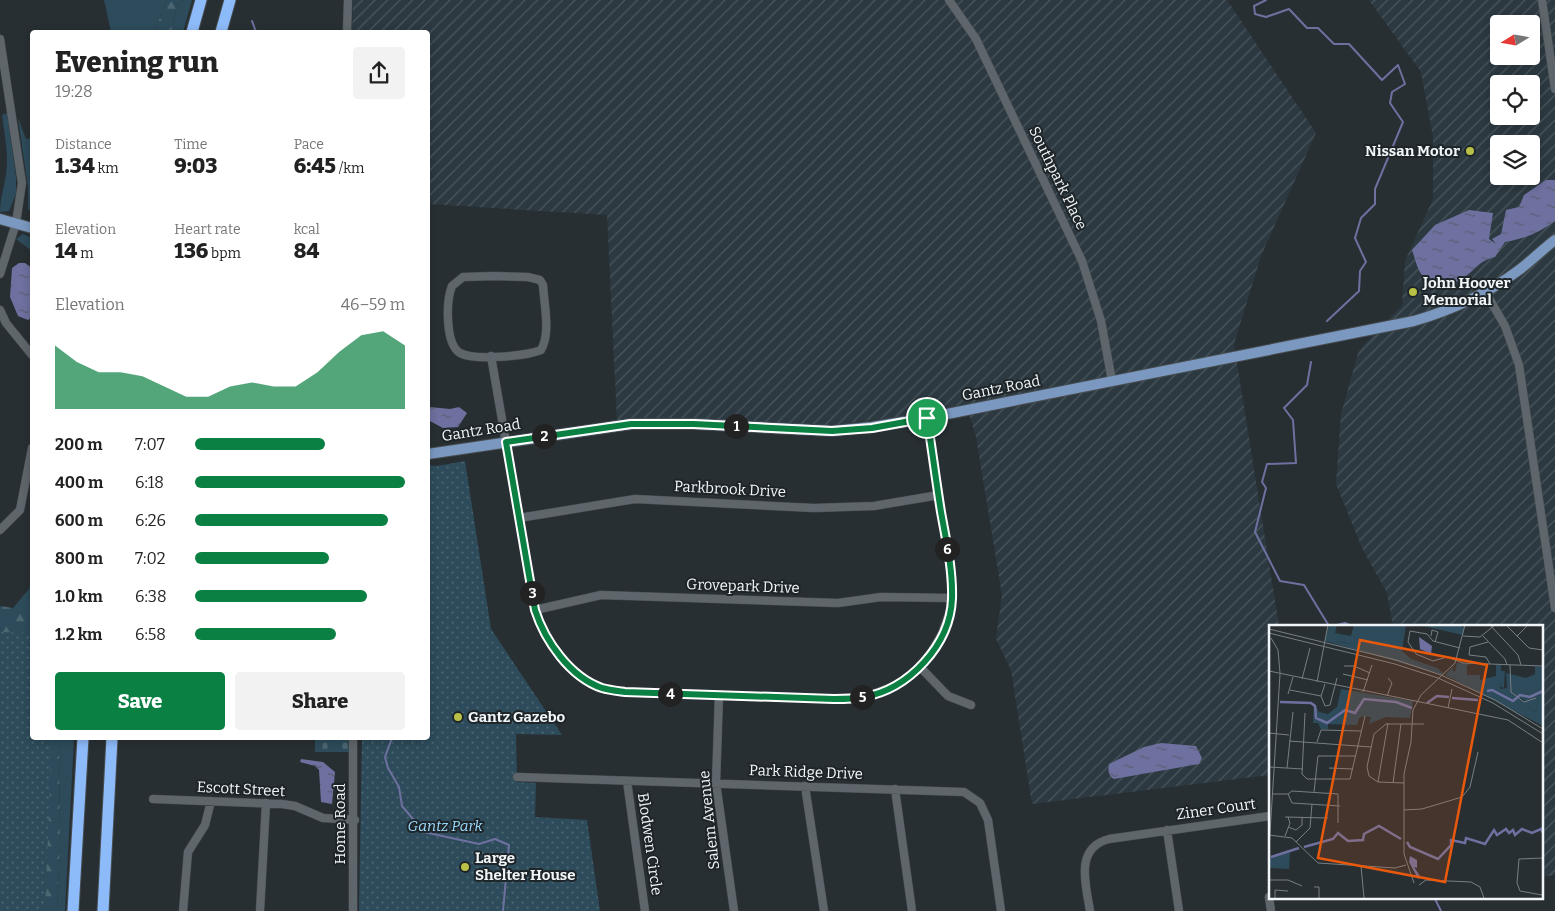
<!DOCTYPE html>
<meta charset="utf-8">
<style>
body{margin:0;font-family:Bitter,serif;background:#f2f2f2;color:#222;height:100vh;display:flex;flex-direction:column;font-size:19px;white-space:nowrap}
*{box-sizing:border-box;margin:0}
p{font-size:16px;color:#767676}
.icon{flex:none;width:28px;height:28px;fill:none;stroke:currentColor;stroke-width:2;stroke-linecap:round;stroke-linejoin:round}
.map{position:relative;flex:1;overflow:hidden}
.drawer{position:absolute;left:30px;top:30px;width:400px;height:710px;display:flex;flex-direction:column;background:#fff;border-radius:5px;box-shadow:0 2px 8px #0003}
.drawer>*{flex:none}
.needle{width:32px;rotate:259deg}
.tools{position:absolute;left:1490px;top:15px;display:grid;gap:10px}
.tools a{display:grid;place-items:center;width:50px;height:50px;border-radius:5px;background:#fff;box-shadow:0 2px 8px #0003;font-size:25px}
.pin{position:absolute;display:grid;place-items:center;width:42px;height:42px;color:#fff;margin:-21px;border:2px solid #fff;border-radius:50%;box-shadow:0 1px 5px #0007}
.km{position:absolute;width:25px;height:25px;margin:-12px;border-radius:50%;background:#222;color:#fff;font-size:14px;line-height:25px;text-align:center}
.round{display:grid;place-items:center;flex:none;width:52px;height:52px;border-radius:5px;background:#f2f2f2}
.head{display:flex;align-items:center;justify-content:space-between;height:85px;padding:0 25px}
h1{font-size:28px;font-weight:800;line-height:38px}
.stats{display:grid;grid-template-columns:repeat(3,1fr);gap:8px;height:85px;padding:5px 25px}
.stats div{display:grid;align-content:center}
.stats b{font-size:21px;font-weight:800}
.stats small{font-size:14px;font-weight:400}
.stats p{font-size:14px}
.chart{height:140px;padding:10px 25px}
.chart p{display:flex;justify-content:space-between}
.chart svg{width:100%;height:90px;margin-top:5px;fill:#0b8043;opacity:.7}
.cta{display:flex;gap:10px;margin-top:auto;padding:10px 25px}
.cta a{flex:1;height:58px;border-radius:5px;background:#0b8043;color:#fff;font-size:20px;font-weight:800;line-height:58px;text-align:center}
.cta a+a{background:#f2f2f2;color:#222}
ul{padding:0 25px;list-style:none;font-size:16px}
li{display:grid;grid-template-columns:80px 60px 1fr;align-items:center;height:38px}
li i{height:12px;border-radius:6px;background:#0b8043}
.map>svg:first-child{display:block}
.industrial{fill:url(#industrial-furrows);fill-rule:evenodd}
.grass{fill:#2d4b5a}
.forest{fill:url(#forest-firs)}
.cemetery{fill:url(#cemetery-stones)}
.park{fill:url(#park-dots)}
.water{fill:url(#water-ripples)}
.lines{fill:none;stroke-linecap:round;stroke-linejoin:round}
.stream{stroke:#6e719f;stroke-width:2}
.minor-casing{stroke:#474d50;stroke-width:9}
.major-casing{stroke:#474d50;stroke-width:12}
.highway-casing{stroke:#474d50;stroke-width:13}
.minor{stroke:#5f666b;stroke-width:8}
.major{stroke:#7b98c0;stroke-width:10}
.highway{stroke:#8dbaf9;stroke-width:11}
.route-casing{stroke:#fff;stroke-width:10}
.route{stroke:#0b8043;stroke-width:6}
.poi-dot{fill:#b9c046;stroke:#1e2529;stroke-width:2}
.labels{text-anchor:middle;stroke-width:4;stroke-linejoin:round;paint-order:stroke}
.poi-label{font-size:15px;font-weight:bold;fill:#f1f6f8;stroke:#1e2529;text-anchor:start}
.street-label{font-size:15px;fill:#f1f6f8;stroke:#1e2529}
.park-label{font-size:15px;font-style:italic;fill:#9adafd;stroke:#1e2529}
.inset-river{fill:none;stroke:#6e719f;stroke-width:2.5}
.inset-road{fill:none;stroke:#787f82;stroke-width:1}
.view{fill:#e8590c;fill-opacity:0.15;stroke:#e8590c;stroke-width:2.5}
.inset-edge{fill:none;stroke:#f1f6f8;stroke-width:2.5}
</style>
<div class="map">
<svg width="1555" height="911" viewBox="0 0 1555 911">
<defs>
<pattern id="industrial-furrows" width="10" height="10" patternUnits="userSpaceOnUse" patternTransform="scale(1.25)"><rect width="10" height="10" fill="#2c3941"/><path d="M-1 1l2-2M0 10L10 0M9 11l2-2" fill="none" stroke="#4b565d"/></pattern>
<pattern id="forest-firs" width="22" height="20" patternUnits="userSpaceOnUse" patternTransform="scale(1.25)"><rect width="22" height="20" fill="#2d4b5a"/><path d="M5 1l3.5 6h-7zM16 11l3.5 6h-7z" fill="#4c6672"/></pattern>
<pattern id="cemetery-stones" width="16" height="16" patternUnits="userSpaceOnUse" patternTransform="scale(1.25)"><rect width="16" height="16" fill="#2d4b5a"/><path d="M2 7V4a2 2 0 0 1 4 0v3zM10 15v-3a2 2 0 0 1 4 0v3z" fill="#4c6672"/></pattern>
<pattern id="park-dots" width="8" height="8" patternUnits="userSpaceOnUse" patternTransform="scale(1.25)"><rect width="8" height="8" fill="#2d4b5a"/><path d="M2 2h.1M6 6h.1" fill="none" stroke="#4c6672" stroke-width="1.8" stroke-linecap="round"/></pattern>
<pattern id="water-ripples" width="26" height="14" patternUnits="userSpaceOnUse" patternTransform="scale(1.25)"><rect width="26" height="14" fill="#6e719f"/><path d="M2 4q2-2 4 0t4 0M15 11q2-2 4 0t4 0" fill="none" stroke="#5b5e74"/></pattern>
</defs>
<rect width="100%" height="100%" fill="#282f33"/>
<path class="industrial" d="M353,0H1227L1316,133L1261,256L1234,344L1279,626H1270V775L1032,804L1011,670L996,639L1002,595L976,437L966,404L920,414L831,425L617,421L607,215L428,204V32H352Z
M1369,0H1555V875L1541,877V626H1393L1387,593L1362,548L1336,484L1341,414L1359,350L1402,305L1405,261L1433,199V137L1421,72ZM1499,24H1531V56H1499ZM1499,84H1531V116H1499ZM1499,144H1531V176H1499Z"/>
<path class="grass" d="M104,0H166L157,26L152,32H111Z
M184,0H192L183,32H171L178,2Z
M7,113L16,177V194L9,211L0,212C0,195 7,180 7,162C7,146 4,130 2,115Z
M18,118L26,139L32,138V210H28V187Z
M23,234L32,238V251L16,239Z
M59,738H74L65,911H57L60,844Z"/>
<path class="forest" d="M166,0H184L178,2L171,32H152L157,26Z
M32,578V738H59L60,844L57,911H22L0,778V606L13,608L29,589Z"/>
<path class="cemetery" d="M315,738H348L349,752H315Z"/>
<path class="park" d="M465,461L491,629L562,735L516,734L517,782L536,783L535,817L587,820L600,911H359L362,738H428V465L437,466Z
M0,632L32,633V738H52L45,911H0Z"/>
<path class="water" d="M1546,180H1555V221C1539,233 1524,239 1505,242L1495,257C1478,261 1477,269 1463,278C1452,286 1432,286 1423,276C1417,270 1415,258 1412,250L1435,225L1469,210L1493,213L1489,239L1496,244L1492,239L1501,234L1506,210L1519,207L1524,195Z
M19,263H25L32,268V317L28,320L18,316L10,297L12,268Z
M430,407L450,409L459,407L467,413L458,427L443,428L428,420V410Z
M1161,743L1196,746L1202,758L1199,764L1114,779C1108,775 1108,771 1109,764L1144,747Z
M301,759L323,762L335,772L332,804L321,802L319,770L315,766L300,762Z"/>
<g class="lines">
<path class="stream" d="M1266,0L1254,6L1255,14L1266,17L1289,9L1307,28H1318L1334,44H1349L1382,80L1398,65L1405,84L1392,92L1390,103L1403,122L1375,189V204L1361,218L1355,238L1366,262L1360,271L1359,291L1327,321
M252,21L256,32
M1311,362L1307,385L1284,408L1293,420L1296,463L1267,464L1262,482L1266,488L1255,532L1280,581L1304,585L1329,626
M1333,626L1345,623L1352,626
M1370,626H1372
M392,738L385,757L388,768L399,787L402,806L424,832L479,844L495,839L509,845L503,911
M1434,897L1441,911"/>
<defs>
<path id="minor" d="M949,0L976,39L1082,261L1101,321L1112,381
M1542,0L1555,89
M347,32L348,0
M0,39L22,183L16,223L0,274
M495,276L528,277L540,280L543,285C544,304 551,333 541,350C526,356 474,361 460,353C445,344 446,301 452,286L463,277Z
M1486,293L1505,326L1519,365L1555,608
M0,310L6,323L32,355
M491,356L535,610C545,641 569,677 602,688C609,691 618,691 625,692L834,699L865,697L892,687L914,673L930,654L942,634L950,611L952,598L950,568L927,418
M519,518L635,499L814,508L874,506L939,495
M0,530L20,510L32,448
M535,610L601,595L838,603L881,597L952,598
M920,667L948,696L971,705
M719,695L716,783L734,911
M517,777L964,792L980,803L988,820L1001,911
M627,781L645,911
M805,786L824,911
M895,789L912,911
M153,799L282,804L295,806L323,818L355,820
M1167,830L1179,911
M1269,897L1271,911
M183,911L188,852L205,825L211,801
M260,911L266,803
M353,911V738
M1090,911C1086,885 1074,848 1109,839L1270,816"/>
<path id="major" d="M0,219L32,228
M428,454L631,424H694L832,431L872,427L927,418L1414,321C1452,310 1487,294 1519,270C1531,261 1542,250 1555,240"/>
<path id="highway" d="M192,32L201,0
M221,32L230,0
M73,911L83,738
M103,911L112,738"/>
</defs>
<use href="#minor" class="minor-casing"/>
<use href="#major" class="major-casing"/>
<use href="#highway" class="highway-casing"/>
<use href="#minor" class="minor"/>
<use href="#major" class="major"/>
<use href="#highway" class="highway"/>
</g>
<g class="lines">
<defs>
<path id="route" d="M927,418C932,449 936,481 941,512C946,540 953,570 952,599C950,645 909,689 864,697C854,699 844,699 834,699L625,692C618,691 609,690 602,688C570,677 545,641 535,610L506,442L631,424H694L832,431L872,428Z"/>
</defs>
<use href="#route" class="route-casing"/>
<use href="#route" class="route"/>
</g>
<g class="poi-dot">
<circle cx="1470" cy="151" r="5"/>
<circle cx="1413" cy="292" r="5"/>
<circle cx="458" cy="717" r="5"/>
<circle cx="465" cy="867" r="5"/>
</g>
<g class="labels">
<g class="poi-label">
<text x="1460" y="156" text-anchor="end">Nissan Motor</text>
<text x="1423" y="288">John Hoover<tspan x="1423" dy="17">Memorial</tspan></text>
<text x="468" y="722">Gantz Gazebo</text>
<text x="475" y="863">Large<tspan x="475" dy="17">Shelter House</tspan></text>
</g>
<g class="street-label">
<text transform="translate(1058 178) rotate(64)" y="5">Southpark Place</text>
<text transform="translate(1001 388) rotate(-11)" y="5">Gantz Road</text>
<text transform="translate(481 430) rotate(-9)" y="5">Gantz Road</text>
<text transform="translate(730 489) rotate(3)" y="5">Parkbrook Drive</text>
<text transform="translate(743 586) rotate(2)" y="5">Grovepark Drive</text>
<text transform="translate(806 772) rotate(2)" y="5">Park Ridge Drive</text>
<text transform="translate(241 789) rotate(3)" y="5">Escott Street</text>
<text transform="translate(1216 809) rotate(-8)" y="5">Ziner Court</text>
<text transform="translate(709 820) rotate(-96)" y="5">Salem Avenue</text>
<text transform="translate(340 824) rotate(-90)" y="5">Home Road</text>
<text transform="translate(650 844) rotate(82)" y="5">Blodwen Circle</text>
</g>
<g class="park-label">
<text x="445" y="831">Gantz Park</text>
</g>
</g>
<g transform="translate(1269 625)">
<rect width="274" height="274" fill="#282f33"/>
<path d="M60,0H68L66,8L82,11L85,0H91L108,23L67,16L141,35L175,49L185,37L174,50L56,16ZM150,0H187L195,2L194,10ZM188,38L202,39L198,40V50H211V55L227,51V40H232V46H236L235,63L232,62V57L231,64L238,63L237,48L257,53L266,49V41L273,42L274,57L270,64L255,70L240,61L255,77L271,70L266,87L248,74L179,50L213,65L274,101L176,50L187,39L183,45L186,47Z" fill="#2d4b5a"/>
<path d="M119,0H137L133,26L142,34L168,43L175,49L141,35L63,17L92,19ZM179,49L246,72L266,87L271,70L257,76L242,67V60L249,66L251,61L250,66H255V70L270,64L274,57V101Z" fill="#2d4b5a"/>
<path d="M89,0H135L129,28L138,31V34L85,20ZM72,64L144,76L141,93L117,92L100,99L102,92L95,91L90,93L88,100L59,99V104H52L49,98H44L45,77L50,87L59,89L68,82ZM21,227L20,244L0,243V233Z" fill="#2d4b5a"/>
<path d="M150,12L163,21L162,29L151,24ZM141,231L148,235V243L145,242L151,251L149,254L140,237Z" fill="#6e719f"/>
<path class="inset-river" d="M218,66L223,65L244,76L251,70L261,72L274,66M183,73L209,75M11,77L42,78L46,81L47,93L58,98L76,85L86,88L95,74L127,77L143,83M158,78L168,71L180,72M138,217L141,222L169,234L182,220V215L196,218L197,213L216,219L225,205L228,210L237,204L240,208L244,205L246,210L253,204L263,208L272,204L274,208M35,222L64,214L69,208L79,216L94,215L95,209L110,201L132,214M2,232L30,223"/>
<path class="inset-road" d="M221,0L249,30L252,40M237,0L260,23L274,25M0,4L127,35L172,50L226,75L274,104M0,8L126,39L169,53L224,78L274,109M162,11L163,5L169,7L166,17M194,11L211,12L226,0M214,11L236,34L238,40M248,11L259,0M2,13L9,25L11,48M201,22L200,30L217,32L221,39M201,22L219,17M191,23L164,16L158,9L141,6L139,17L147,29L164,36L178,32L194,38L274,41M241,40L242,67L255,77L267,73M75,41H85L101,48M0,46L239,95L274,118M74,49L99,55M33,54L41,23M48,57L59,0M21,65L52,71L56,59M94,67L103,40M19,69L24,52M52,71L56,81L61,80L68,53M118,71L123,58L119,53M179,83L183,64M36,88L33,149L38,154H81L96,91M0,108L20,110M20,116L102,122M48,117L52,105L92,106M0,142L34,144M18,143L24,87M60,143L84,144M109,157L119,98M124,158L132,99M135,158L109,157L100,151L98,142L105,109L117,99H155M45,167L49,131H87M3,169H19M19,169L23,166L69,169V198M19,169L23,178L71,181M135,185L153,184L193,172L201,162L209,127M16,192L59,193M19,202L27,205L33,200V192M0,210L23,213L49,238L126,243L137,240M16,211L21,198L19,192M27,217L41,203L43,179M0,224L11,49M92,241L95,273M0,255H19L33,261M145,258L135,229V149L142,117L144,85L152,70L186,38L196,0M150,260L157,255L202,257L211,262L215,273M45,262H50V273M273,270L251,266L248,258L250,234L274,233M6,273V265L19,266"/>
<path class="view" d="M91,15L218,40L176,257L49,233Z"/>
<rect width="274" height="274" class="inset-edge"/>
</g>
</svg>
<div class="tools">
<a><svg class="needle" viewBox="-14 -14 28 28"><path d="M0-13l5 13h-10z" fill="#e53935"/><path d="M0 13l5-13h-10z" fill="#767676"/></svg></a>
<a><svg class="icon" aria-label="locate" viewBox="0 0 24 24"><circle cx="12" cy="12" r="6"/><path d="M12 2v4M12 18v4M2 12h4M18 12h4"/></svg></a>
<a><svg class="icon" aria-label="layers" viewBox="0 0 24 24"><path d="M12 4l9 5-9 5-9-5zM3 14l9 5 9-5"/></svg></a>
</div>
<div class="pin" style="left:927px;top:418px;background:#1e9e55"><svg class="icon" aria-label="arrive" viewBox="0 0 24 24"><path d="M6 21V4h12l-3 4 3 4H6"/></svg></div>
<b class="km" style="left:736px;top:426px">1</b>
<b class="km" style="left:544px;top:436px">2</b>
<b class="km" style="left:532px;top:593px">3</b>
<b class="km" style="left:670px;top:694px">4</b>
<b class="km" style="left:862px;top:697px">5</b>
<b class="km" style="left:947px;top:549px">6</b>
<section class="drawer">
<div class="head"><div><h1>Evening run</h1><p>19:28</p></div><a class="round"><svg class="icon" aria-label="share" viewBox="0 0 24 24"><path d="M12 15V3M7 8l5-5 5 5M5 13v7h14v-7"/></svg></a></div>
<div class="stats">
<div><p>Distance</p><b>1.34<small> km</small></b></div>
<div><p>Time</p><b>9:03</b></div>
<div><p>Pace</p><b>6:45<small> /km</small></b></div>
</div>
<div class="stats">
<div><p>Elevation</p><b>14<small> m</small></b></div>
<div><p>Heart rate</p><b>136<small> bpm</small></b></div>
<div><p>kcal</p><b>84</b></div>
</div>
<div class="chart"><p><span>Elevation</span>46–59 m</p>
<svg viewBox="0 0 160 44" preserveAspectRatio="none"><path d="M0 44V13L10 21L20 26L30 26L40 28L50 33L60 38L70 38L80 33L90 31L100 33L110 33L120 26L130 16L140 8L150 6L160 13V44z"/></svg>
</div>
<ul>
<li><b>200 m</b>7:07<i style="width:62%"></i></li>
<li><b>400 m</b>6:18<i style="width:100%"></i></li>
<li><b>600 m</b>6:26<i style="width:92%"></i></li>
<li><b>800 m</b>7:02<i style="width:64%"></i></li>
<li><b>1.0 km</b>6:38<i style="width:82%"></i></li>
<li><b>1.2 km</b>6:58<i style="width:67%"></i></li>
</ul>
<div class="cta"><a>Save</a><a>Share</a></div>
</section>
</div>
